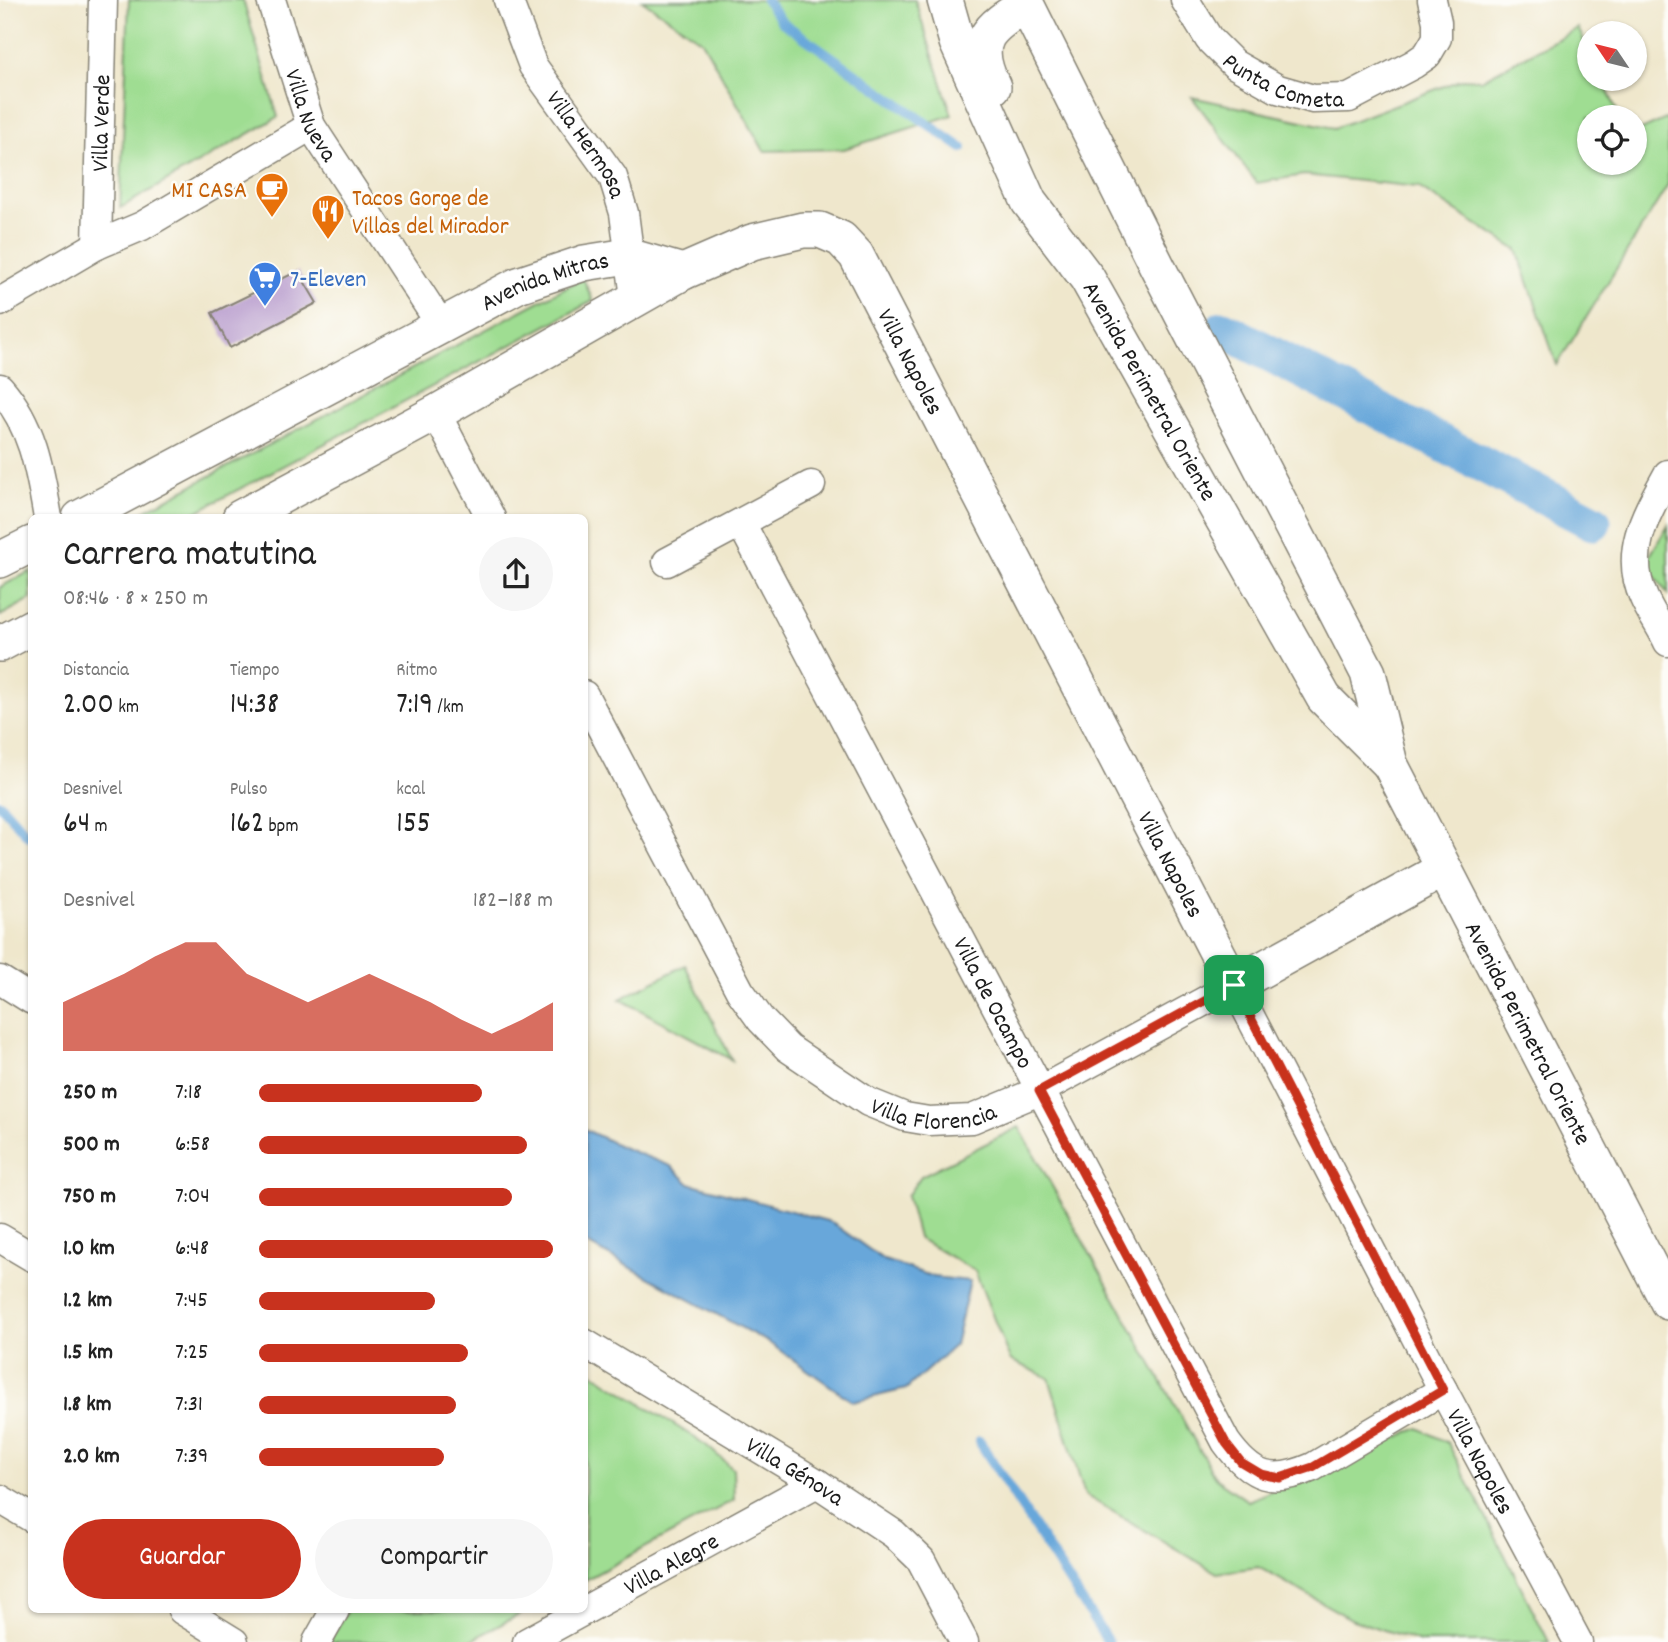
<!DOCTYPE html>
<html lang="es">
<meta charset="utf-8">
<style>
body{margin:0;font-family:Dekko,sans-serif;background:#f6f6f6;color:#222;height:100vh;display:flex;flex-direction:column;font-size:26px;white-space:nowrap}
*{box-sizing:border-box;margin:0}
p{font-size:23px;color:#767676}
.icon{flex:none;width:38px;height:38px;fill:none;stroke:currentColor;stroke-width:2;stroke-linecap:round;stroke-linejoin:round}
.map{position:relative;flex:1;overflow:hidden}
.sheet{position:absolute;left:28px;top:514px;width:560px;height:1099px;display:flex;flex-direction:column;background:#fff;border-radius:10px;box-shadow:0 2px 5px #0004}
.sheet>*{flex:none}
.needle{width:46px;rotate:305deg}
.controls{position:absolute;left:1577px;top:21px;display:grid;gap:14px}
.controls a{display:grid;place-items:center;width:70px;height:70px;border-radius:50%;background:#fff;box-shadow:0 2px 5px #0004;font-size:35px}
.pin{position:absolute;display:grid;place-items:center;width:60px;height:60px;color:#fff;margin:-30px;border-radius:14px;box-shadow:0 4px 10px #0006}
.round{display:grid;place-items:center;flex:none;width:74px;height:74px;border-radius:37px;background:#f6f6f6}
.summary{display:flex;align-items:center;justify-content:space-between;height:119px;padding:0 35px}
h1{font-size:38px;font-weight:600;line-height:52px}
.metrics{display:grid;grid-template-columns:repeat(3,1fr);gap:10px;height:119px;padding:7px 35px}
.metrics div{display:grid;align-content:center}
.metrics b{font-size:30px;font-weight:600}
.metrics small{font-size:19px;font-weight:400}
.metrics p{font-size:19px}
.chart{height:196px;padding:14px 35px}
.chart p{display:flex;justify-content:space-between}
.chart svg{width:100%;height:126px;margin-top:7px;fill:#c8321e;opacity:.7}
.primary-button{display:flex;gap:14px;margin-top:auto;padding:14px 35px}
.primary-button a{flex:1;height:80px;border-radius:42px;background:#c8321e;color:#fff;font-size:28px;font-weight:600;line-height:80px;text-align:center}
.primary-button a+a{background:#f6f6f6;color:#222}
ul{padding:0 35px;list-style:none;font-size:23px}
li{display:grid;grid-template-columns:112px 84px 1fr;align-items:center;height:52px}
li i{height:18px;border-radius:9px;background:#c8321e}
.map>svg:first-child{display:block}
.green{fill:#9fdd92;stroke:#5e7c57;stroke-width:2}
.water{fill:#68a7da;stroke:#42627b;stroke-width:2}
.lines{fill:none;stroke-linecap:round;stroke-linejoin:round}
.stream{stroke:#68a7da;stroke-width:10}
.canal{stroke:#68a7da;stroke-width:37}
.building{fill:#bca2d0}
.minor-casing{stroke:#868274;stroke-width:31}
.tertiary-casing{stroke:#868274;stroke-width:38}
.minor{stroke:#fff;stroke-width:28}
.tertiary{stroke:#fff;stroke-width:35}
.route-casing{stroke:#fff;stroke-width:14}
.route{stroke:#c8321e;stroke-width:9}
.labels{text-anchor:middle;stroke-width:5;stroke-linejoin:round;paint-order:stroke}
.street-label{font-size:24px;fill:#1c1c1c;stroke:#fdfcf7}
.food-label{font-size:24px;fill:#c56008;stroke:#fdfcf7;text-anchor:end}
.shop-label{font-size:24px;fill:#366cbe;stroke:#fdfcf7;text-anchor:start}
</style>
<div class="map">
<svg width="1668" height="1642" viewBox="0 0 1668 1642">
<rect width="100%" height="100%" fill="#fdfcf7"/>
<filter id="ink" filterUnits="userSpaceOnUse"><feTurbulence type="fractalNoise" baseFrequency=".0143" numOctaves="2"/><feDisplacementMap in="SourceGraphic" scale="14" xChannelSelector="R" yChannelSelector="G"/><feConvolveMatrix kernelMatrix="1 2 1 2 8 2 1 2 1" color-interpolation-filters="sRGB"/></filter>
<filter id="wash" filterUnits="userSpaceOnUse"><feTurbulence type="fractalNoise" baseFrequency=".00686" numOctaves="4" result="noise"/><feDisplacementMap in="SourceGraphic" scale="28" xChannelSelector="R" yChannelSelector="G"/><feGaussianBlur stdDeviation="1.57" result="paint"/><feColorMatrix in="noise" values="0 0 0 0 0 0 0 0 0 0 0 0 0 0 0 0 0 1.4 0 .05"/><feComposite in="paint" operator="in"/></filter>
<g filter="url(#wash)">
<rect width="100%" height="100%" fill="#efe7cc"/>
<path class="green" d="M129,0H243L278,117L120,208Z
M642,0H915L952,115L844,149L764,151L702,41Z
M1578,28L1589,52V79H1602L1620,117H1589V163H1634L1635,133L1668,118V185L1557,365L1517,250L1418,187L1304,175L1257,183L1192,97L1334,128L1463,79L1481,80Z
M583,278L593,301L185,518H131Z
M1668,525V594L1645,564Z
M31,571V599L0,616V587Z
M685,965L732,1060L620,999Z
M1019,1127L1216,1479L1248,1501L1419,1428L1448,1443L1549,1642H1421L1353,1620L1258,1567L1217,1573L1085,1495L1049,1378L1010,1360L975,1271L918,1238L907,1196L921,1176Z
M585,1368L706,1445L733,1469L734,1500L585,1580Z
M347,1610H528L468,1642H329Z"/>
<path class="water" d="M584,1129L624,1148L671,1166L689,1183L831,1222L884,1260L934,1277L970,1281L955,1345L906,1389L853,1402L768,1342L585,1243Z"/>
<g class="lines">
<path class="stream" d="M766,0L782,22L962,148
M0,804L28,836L32,837
M979,1441L1108,1642"/>
<path class="canal" d="M1223,329L1593,522"/>
</g>
<g id="blocks">
<path class="building" d="M298,271L317,303L230,348L212,313Z"/>
</g>
</g>
<g filter="url(#ink)">
<use href="#blocks" fill-opacity="0" stroke="#868274" stroke-width="2"/>
<g class="lines">
<defs>
<g id="minor">
<path id="s1" d="M271,0L311,126L441,325"/>
<path id="s2" d="M508,0L533,66L613,177L624,213L635,298"/>
<path id="s3" d="M1185,0L1209,39L1234,64L1278,89L1313,99L1349,98L1414,64L1427,55L1437,38V22L1432,0"/>
<path id="s4" d="M97,245L103,0"/>
<path d="M0,302L97,245L142,226L311,126"/>
<path d="M0,388C33,425 40,471 48,518"/>
<path d="M436,413L491,518"/>
<path d="M1668,474C1646,514 1623,552 1644,598C1650,612 1661,627 1668,642"/>
<path id="s5" d="M741,523L1226,1442C1252,1478 1272,1485 1313,1467L1443,1390"/>
<path d="M667,562L811,485"/>
<path id="s6" d="M584,695L740,991L761,1020L788,1048L868,1102L905,1117L929,1121L972,1119L1039,1091L1234,985L1443,1390L1578,1642"/>
<path d="M0,980L32,1000"/>
<path d="M0,1238L32,1257"/>
<path id="s7" d="M584,1343L817,1483L894,1534L921,1560L964,1642"/>
<path d="M0,1499L32,1518"/>
<path d="M182,1610L234,1642"/>
<path d="M317,1642L335,1610"/>
<path id="s8" d="M527,1642L817,1483"/>
</g>
<g id="tertiary">
<path id="s9" d="M945,0L957,42L1029,202L1087,278L1324,698L1389,763"/>
<path id="s10" d="M1024,0L1158,268L1368,673L1390,764L1668,1302"/>
<path d="M993,87C971,41 987,28 1026,5"/>
<path id="s11" d="M80,518L518,285L584,263L628,256L683,272"/>
<path id="s12" d="M240,518L436,413L683,272L752,242L803,230H820L841,239L856,255L1234,985L1444,869"/>
<path d="M0,560L32,544"/>
<path d="M0,644L32,627"/>
</g>
</defs>
<use href="#minor" class="minor-casing"/>
<use href="#tertiary" class="tertiary-casing"/>
<use href="#minor" class="minor"/>
<use href="#tertiary" class="tertiary"/>
</g>
</g>
<g class="lines" filter="url(#ink)">
<defs>
<path id="route" d="M1234,985L1443,1390L1313,1467L1280,1478L1261,1474L1241,1462L1226,1443L1039,1091Z"/>
</defs>
<use href="#route" class="route-casing"/>
<use href="#route" class="route"/>
</g>
<defs>
<symbol id="cafe-pin" viewBox="-11 -11 22 30"><path d="M0 17L-7.5 6A9.5 9.5 0 1 1 7.5 6Z" fill="#e8710a" stroke="#fdfcf7"/><path d="M-5.5-4.5H6V0H3Q3 3.5 0 3.5H-2.5Q-5.5 3.5-5.5 0ZM3-3.2v2h1.7v-2ZM-6 4.5H4V6H-6Z" fill="#fff"/></symbol>
<symbol id="restaurant-pin" viewBox="-11 -11 22 30"><path d="M0 17L-7.5 6A9.5 9.5 0 1 1 7.5 6Z" fill="#e8710a" stroke="#fdfcf7"/><path d="M-5-6h1v4h1v-4h1v4h1v-4h1v5L-1.5 .5V6h-2V.5L-5-1ZM5-6V6H3V1.5H1.5Q1.5-4 5-6Z" fill="#fff"/></symbol>
<symbol id="supermarket-pin" viewBox="-11 -11 22 30"><path d="M0 17L-7.5 6A9.5 9.5 0 1 1 7.5 6Z" fill="#3f7fe0" stroke="#fdfcf7"/><path d="M-6-5.5h2.5l.6 2H6L4.5 2H-2.5L-4.4-4H-6ZM-1.5 3.2a1.3 1.3 0 1 0 .1 0ZM3 3.2a1.3 1.3 0 1 0 .1 0Z" fill="#fff"/></symbol>
</defs>
<g fill-rule="evenodd">
<use href="#cafe-pin" x="253" y="170" width="38" height="52"/>
<use href="#restaurant-pin" x="309" y="192" width="38" height="52"/>
<use href="#supermarket-pin" x="246" y="259" width="38" height="52"/>
</g>
<g class="labels">
<g class="street-label">
<text dy="8" stroke="none"><textPath href="#s3" startOffset="135">Punta Cometa</textPath></text>
<text dy="8" stroke="none"><textPath href="#s1" startOffset="122">Villa Nueva</textPath></text>
<text dy="8" stroke="none"><textPath href="#s4" startOffset="122">Villa Verde</textPath></text>
<text dy="8" stroke="none"><textPath href="#s2" startOffset="166">Villa Hermosa</textPath></text>
<text dy="8" stroke="none"><textPath href="#s11" startOffset="523">Avenida Mitras</textPath></text>
<text dy="8" stroke="none"><textPath href="#s12" startOffset="816">Villa Napoles</textPath></text>
<text dy="8" stroke="none"><textPath href="#s9" startOffset="444">Avenida Perimetral Oriente</textPath></text>
<text dy="8" stroke="none"><textPath href="#s12" startOffset="1382">Villa Napoles</textPath></text>
<text dy="8" stroke="none"><textPath href="#s5" startOffset="542">Villa de Ocampo</textPath></text>
<text dy="8" stroke="none"><textPath href="#s10" startOffset="1152">Avenida Perimetral Oriente</textPath></text>
<text dy="8" stroke="none"><textPath href="#s6" startOffset="574">Villa Florencia</textPath></text>
<text dy="8" stroke="none"><textPath href="#s6" startOffset="1444">Villa Napoles</textPath></text>
<text dy="8" stroke="none"><textPath href="#s7" startOffset="247">Villa Génova</textPath></text>
<text dy="8" stroke="none"><textPath href="#s8" startOffset="164">Villa Alegre</textPath></text>
</g>
<g class="food-label">
<text x="247" y="197">MI CASA</text>
<text x="352" y="205" text-anchor="start">Tacos Gorge de<tspan x="352" dy="28">Villas del Mirador</tspan></text>
</g>
<g class="shop-label">
<text x="290" y="286">7-Eleven</text>
</g>
</g>
</svg>
<div class="controls">
<a><svg class="needle" viewBox="-14 -14 28 28"><path d="M0-13l5 13h-10z" fill="#e53935"/><path d="M0 13l5-13h-10z" fill="#767676"/></svg></a>
<a><svg class="icon" aria-label="locate" viewBox="0 0 24 24"><circle cx="12" cy="12" r="6"/><path d="M12 2v4M12 18v4M2 12h4M18 12h4"/></svg></a>
</div>
<div class="pin" style="left:1234px;top:985px;background:#1e9e55"><svg class="icon" aria-label="arrive" viewBox="0 0 24 24"><path d="M6 21V4h12l-3 4 3 4H6"/></svg></div>
<section class="sheet">
<div class="summary"><div><h1>Carrera matutina</h1><p>08:46 · 8 × 250 m</p></div><a class="round"><svg class="icon" aria-label="share" viewBox="0 0 24 24"><path d="M12 15V3M7 8l5-5 5 5M5 13v7h14v-7"/></svg></a></div>
<div class="metrics">
<div><p>Distancia</p><b>2.00<small> km</small></b></div>
<div><p>Tiempo</p><b>14:38</b></div>
<div><p>Ritmo</p><b>7:19<small> /km</small></b></div>
</div>
<div class="metrics">
<div><p>Desnivel</p><b>64<small> m</small></b></div>
<div><p>Pulso</p><b>162<small> bpm</small></b></div>
<div><p>kcal</p><b>155</b></div>
</div>
<div class="chart"><p><span>Desnivel</span>182–188 m</p>
<svg viewBox="0 0 160 44" preserveAspectRatio="none"><path d="M0 44V27L10 22L20 17L30 11L40 6L50 6L60 17L70 22L80 27L90 22L100 17L110 22L120 27L130 33L140 38L150 33L160 27V44z"/></svg>
</div>
<ul>
<li><b>250 m</b>7:18<i style="width:76%"></i></li>
<li><b>500 m</b>6:58<i style="width:91%"></i></li>
<li><b>750 m</b>7:04<i style="width:86%"></i></li>
<li><b>1.0 km</b>6:48<i style="width:100%"></i></li>
<li><b>1.2 km</b>7:45<i style="width:60%"></i></li>
<li><b>1.5 km</b>7:25<i style="width:71%"></i></li>
<li><b>1.8 km</b>7:31<i style="width:67%"></i></li>
<li><b>2.0 km</b>7:39<i style="width:63%"></i></li>
</ul>
<div class="primary-button"><a>Guardar</a><a>Compartir</a></div>
</section>
</div>
